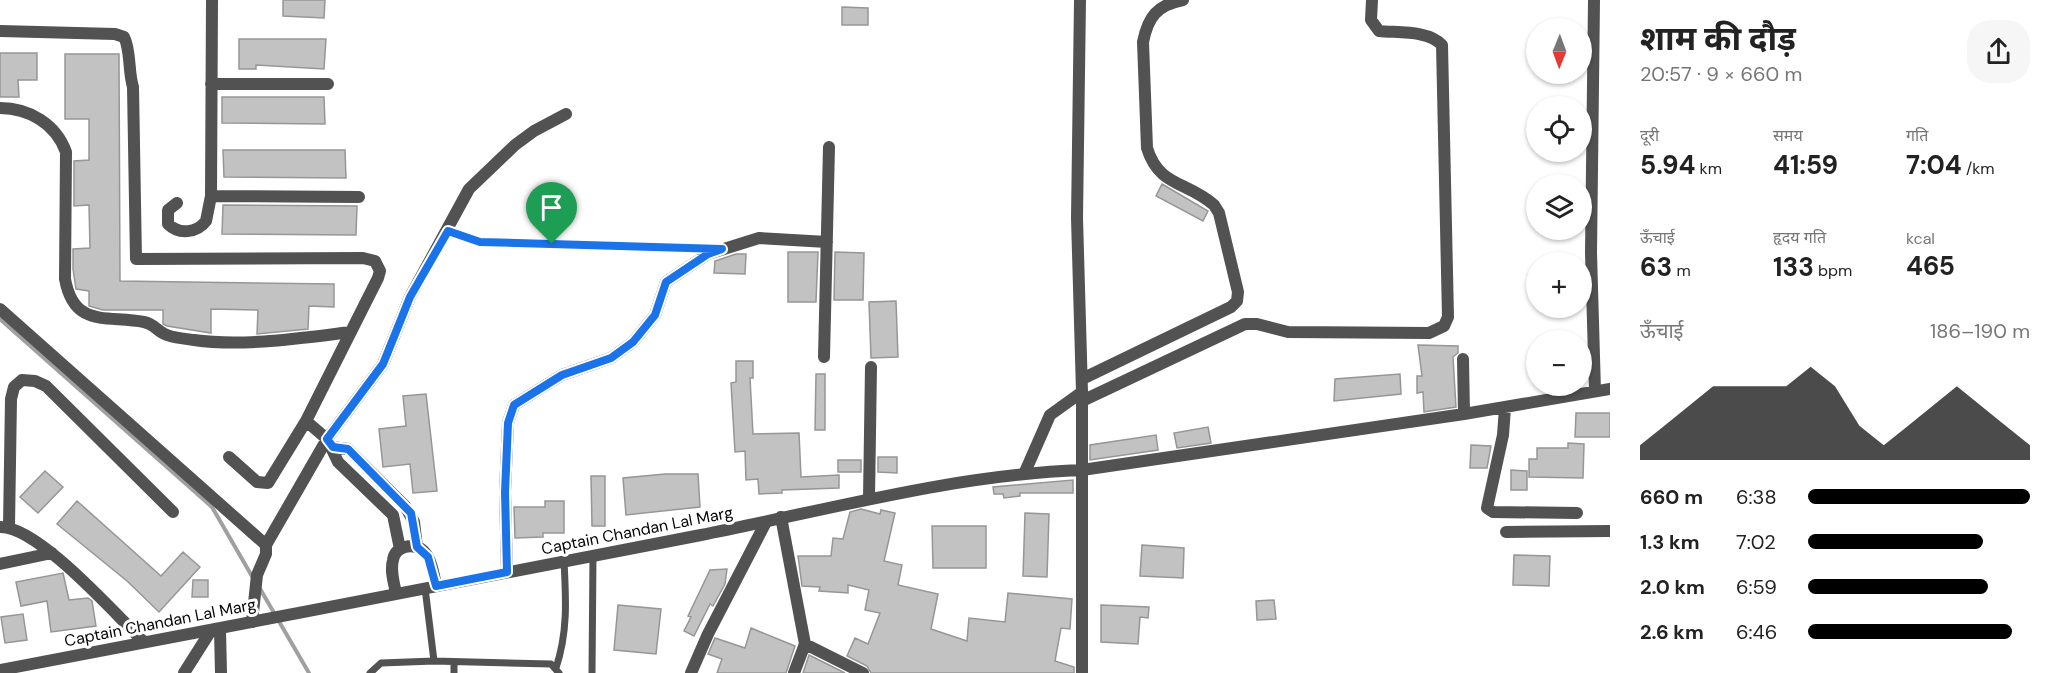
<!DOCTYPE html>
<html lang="hi">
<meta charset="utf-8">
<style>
body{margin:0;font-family:"DM Sans","Noto Sans Devanagari",sans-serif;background:#f6f6f6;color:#222;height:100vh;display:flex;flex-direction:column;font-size:22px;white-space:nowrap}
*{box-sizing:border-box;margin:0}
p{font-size:20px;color:#767676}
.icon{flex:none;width:33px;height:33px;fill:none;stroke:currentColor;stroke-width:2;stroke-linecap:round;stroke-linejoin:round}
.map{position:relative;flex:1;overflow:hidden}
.details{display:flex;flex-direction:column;background:#fff;width:450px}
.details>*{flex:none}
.needle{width:39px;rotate:181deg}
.controls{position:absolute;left:1526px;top:18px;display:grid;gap:12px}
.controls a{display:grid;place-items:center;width:66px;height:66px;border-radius:50%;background:#fff;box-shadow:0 2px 4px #0004;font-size:30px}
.pin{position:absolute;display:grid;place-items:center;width:51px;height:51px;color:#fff;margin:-62px -26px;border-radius:50% 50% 50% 0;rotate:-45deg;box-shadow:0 0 6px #0007}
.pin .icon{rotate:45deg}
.round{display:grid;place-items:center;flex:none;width:63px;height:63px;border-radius:24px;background:#f6f6f6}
.summary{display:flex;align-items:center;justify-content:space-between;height:102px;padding:0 30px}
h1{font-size:33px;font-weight:700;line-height:45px}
.stats{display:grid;grid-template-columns:repeat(3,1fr);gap:9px;height:102px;padding:6px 30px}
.stats div{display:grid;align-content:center}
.stats b{font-size:26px;font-weight:700}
.stats small{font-size:16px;font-weight:400}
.stats p{font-size:16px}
.chart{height:168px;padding:12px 30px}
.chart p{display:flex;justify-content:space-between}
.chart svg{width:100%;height:108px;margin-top:6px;fill:#000;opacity:.7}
ul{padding:0 30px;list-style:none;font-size:20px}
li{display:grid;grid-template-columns:96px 72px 1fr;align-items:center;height:45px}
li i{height:15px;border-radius:8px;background:#000}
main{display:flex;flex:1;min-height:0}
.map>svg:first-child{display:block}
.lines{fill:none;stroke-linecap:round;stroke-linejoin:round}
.stream{stroke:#a0a0a0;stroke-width:4}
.building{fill:#c2c2c2;stroke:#969696;stroke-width:1.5}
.service{stroke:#525252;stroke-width:7}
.minor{stroke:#525252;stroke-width:12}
.tertiary{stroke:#525252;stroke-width:12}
.route-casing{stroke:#fff;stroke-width:12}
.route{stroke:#1a73e8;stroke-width:8}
.labels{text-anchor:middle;stroke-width:6;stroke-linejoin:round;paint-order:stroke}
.street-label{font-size:16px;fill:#000;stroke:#fff}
</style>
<main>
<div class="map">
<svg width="1610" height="673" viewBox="0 0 1610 673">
<rect width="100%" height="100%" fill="#fff"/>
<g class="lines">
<path class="stream" d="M0,319L212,507L253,578
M259,587L309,673"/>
</g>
<path class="building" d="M283,0H325L324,18L283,16Z
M842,7L868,8V25H842Z
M239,39H326L324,69L256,65V69H239Z
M0,53H37V80H18L19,97H0Z
M65,54H119L120,281L334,284V307L309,306L308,329L257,334L258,310L211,309V333L167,326L163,324V310H103L89,306V291L76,289L73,269V249L90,248L89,205L74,206V161L89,160V119H65Z
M222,97H324L325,124L222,123Z
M223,150H345L346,178L224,177Z
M1162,184L1208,211L1203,221L1156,196Z
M223,205L357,206L356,235L222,234Z
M788,252H818L816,302H788Z
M835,252L864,253L863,300H834Z
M736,254H746L745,274L714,273L715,261Z
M896,301L898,357L871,358L869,302Z
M1418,345L1458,346V353L1453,357L1456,407L1424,412L1423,392L1417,393V376H1422Z
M736,361H753V378H750L753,434L799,433L801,477L839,475V488L782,490V493L759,494L758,479L746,480L745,451L735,452L731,383L736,382Z
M816,374H825V430H815Z
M1400,374L1401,394L1334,401L1335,379Z
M426,394L437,491L413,493L410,464L383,467L379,429L406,426L403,396Z
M1576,413H1610V437H1575Z
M1208,427L1211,443L1177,448L1174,433Z
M1156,435L1158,450L1090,460V445Z
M1568,443L1584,444L1583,478L1529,477V459H1537V448H1568Z
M1471,445L1491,446L1487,468H1470Z
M878,457H897V473L878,472Z
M838,460H861V472H838Z
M1511,470L1527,471V490H1511Z
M45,471L63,487L38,513L20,497Z
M665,474H698L700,507L626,515L623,478Z
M591,476H605V526H592Z
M1073,480V493H1020V496L1004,498L1003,494H994L993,487Z
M77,501L161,576L183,552L200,567L159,612L127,581L57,524Z
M545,501H564V533H543V537L515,538L514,507H545Z
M861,509L880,514L881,510L895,513L884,561L902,565L898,585L938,594L931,629L967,641L969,618L1005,622L1008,593L1072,599L1070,629L1061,628L1055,661L1074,667V673H871L867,666L847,656L855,638L868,644L880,613L865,610L869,590L848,585V593L819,591L820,587L802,586L798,556H831L833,538L843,539L850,512Z
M1025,513L1049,514L1047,577L1023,576Z
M932,526H986V568H933Z
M1142,545L1184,548L1183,578L1140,576Z
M1514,555L1550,556L1549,586L1513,585Z
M727,569L725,584L713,606L710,604L694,636L684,631L691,617L688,616L710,570Z
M63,573L69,600L88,598L92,601L96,626L51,632L47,601L21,606L16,582Z
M193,580H208V597H192Z
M1274,600L1276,619L1257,620L1256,601Z
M618,605L661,609L656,654L614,650Z
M1101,605L1149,607L1148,618L1140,617L1138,644L1101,642Z
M23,614L27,640L5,643L1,617Z
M751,628L795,646L786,673H717L722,659L708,654L715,638L745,648Z
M809,655L845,673H803Z"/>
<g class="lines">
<path class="service" d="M448,231L480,242L716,248
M425,588L434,661
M556,668C568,632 566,599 564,561
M370,673L381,663L434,661L551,664L559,673
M454,673V662
M592,673L593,555"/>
<path class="minor" d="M212,0L211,196L359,197
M1594,0L1591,253L1595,391
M0,31L115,34L124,37C131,50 128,71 133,87L136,259L363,258L375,261L380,271L378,278L306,421L327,439L338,462L393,515L400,549
M211,84H328
M0,108C29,108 56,124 66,152L65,279C74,328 106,315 144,322C155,324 157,332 167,335C175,338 186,339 194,340C243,347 302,338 351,332
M177,203L168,210V224C179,235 197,233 206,221L211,196
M0,309L266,545
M824,357L829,147
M1463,359L1464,414
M1082,379L1231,307L1237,301L1238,292L1219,213L1214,205C1187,181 1159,187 1147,148L1143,42C1148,17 1157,5 1183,0
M1082,401L1245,324H1257L1288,332L1429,333L1444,326L1448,317L1442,45C1428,30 1398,33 1379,31L1371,20L1372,0
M1505,408L1503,435L1487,508L1493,512L1577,513
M333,447L348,449L405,506L414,522L417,547
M229,457L257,482L268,483L306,421
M1082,470L1464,414L1610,389
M1025,472L1050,415L1082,392
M869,498L871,367
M781,517L805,644L794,673
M9,526L11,399L14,387L22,380L35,381L46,386L173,512
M0,527C38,526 115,614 144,642
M1506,532L1610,531
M0,564L52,553
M507,572L505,492L508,423L514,405L562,375L611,358L633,342L655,315L666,282L708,254L759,238L827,242
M396,593C394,583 390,571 393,560C394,553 398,549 405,547C429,541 433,569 436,586
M252,622L257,575L266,554V545L327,439L383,364L410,297L469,189L515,145L534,131L566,114
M220,630L221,673
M805,644L863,673
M184,673L210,632
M691,673L708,634L766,522"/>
<path class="tertiary" d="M1080,0L1077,218L1082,392V673
M0,670C234,626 467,580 701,535C828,510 952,475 1082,470"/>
</g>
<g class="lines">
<defs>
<path id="route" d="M448,231L480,242L722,249L708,254L666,282L655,315L633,342L611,358L562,375L514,405L508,423L505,492L507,572L436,586L428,557L417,547L411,513L348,449L333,447L327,439L383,364L410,297Z"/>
</defs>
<use href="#route" class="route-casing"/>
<use href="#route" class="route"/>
</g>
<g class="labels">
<g class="street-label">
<text transform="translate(637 530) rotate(-11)" y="6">Captain Chandan Lal Marg</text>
<text transform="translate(160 622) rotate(-11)" y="6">Captain Chandan Lal Marg</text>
</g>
</g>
</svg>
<div class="controls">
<a><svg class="needle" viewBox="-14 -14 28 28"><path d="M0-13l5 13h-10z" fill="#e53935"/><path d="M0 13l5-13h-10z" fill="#767676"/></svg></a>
<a><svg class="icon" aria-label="locate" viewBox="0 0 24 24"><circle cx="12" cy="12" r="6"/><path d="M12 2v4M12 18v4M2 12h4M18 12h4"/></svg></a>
<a><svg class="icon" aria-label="layers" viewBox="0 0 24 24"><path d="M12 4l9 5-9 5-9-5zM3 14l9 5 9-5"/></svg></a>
<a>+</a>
<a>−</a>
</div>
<div class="pin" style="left:552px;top:244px;background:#1e9e55"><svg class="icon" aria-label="arrive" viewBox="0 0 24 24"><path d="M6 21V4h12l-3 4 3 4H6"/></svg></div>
</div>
<section class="details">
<div class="summary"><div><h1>शाम की दौड़</h1><p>20:57 · 9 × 660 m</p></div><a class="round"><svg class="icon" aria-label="share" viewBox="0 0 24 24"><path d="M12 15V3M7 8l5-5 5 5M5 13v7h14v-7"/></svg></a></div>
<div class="stats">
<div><p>दूरी</p><b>5.94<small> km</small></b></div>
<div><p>समय</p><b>41:59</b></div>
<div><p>गति</p><b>7:04<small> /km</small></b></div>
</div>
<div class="stats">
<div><p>ऊँचाई</p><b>63<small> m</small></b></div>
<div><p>हृदय गति</p><b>133<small> bpm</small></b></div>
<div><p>kcal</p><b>465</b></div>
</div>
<div class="chart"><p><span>ऊँचाई</span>186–190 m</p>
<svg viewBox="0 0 160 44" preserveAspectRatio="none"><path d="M0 44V38L10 30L20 22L30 14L40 14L50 14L60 14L70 6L80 14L90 30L100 38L110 30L120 22L130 14L140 22L150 30L160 38V44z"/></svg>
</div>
<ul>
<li><b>660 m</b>6:38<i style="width:100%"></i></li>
<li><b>1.3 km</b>7:02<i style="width:79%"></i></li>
<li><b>2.0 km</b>6:59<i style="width:81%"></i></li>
<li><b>2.6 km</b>6:46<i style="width:92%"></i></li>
</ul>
</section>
</main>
